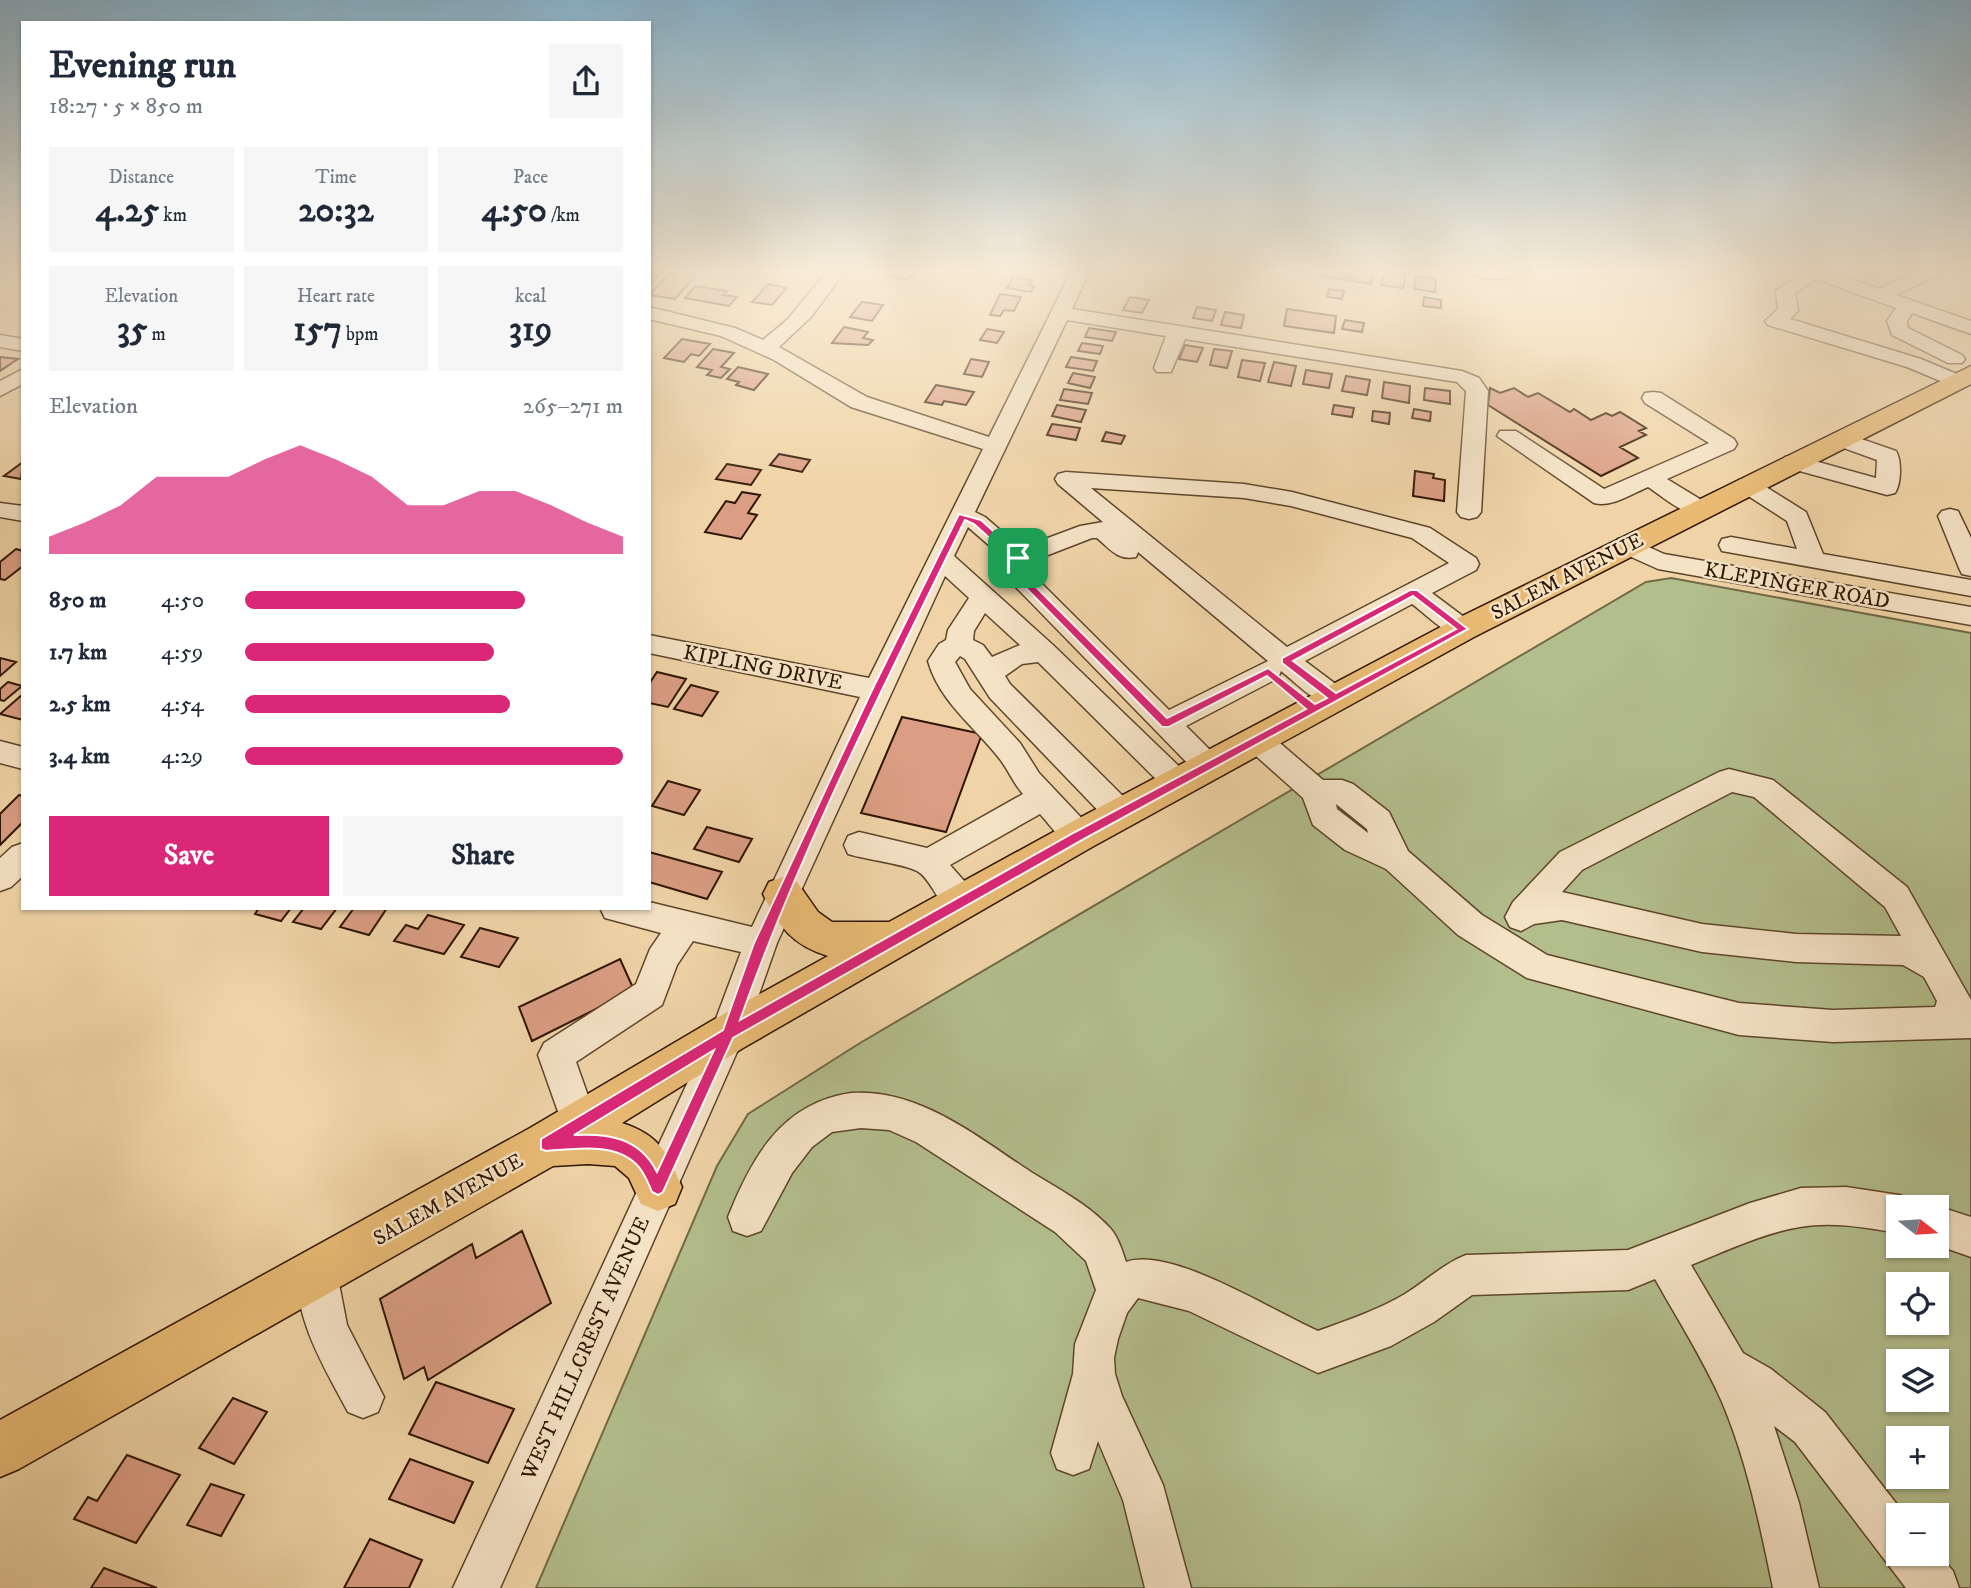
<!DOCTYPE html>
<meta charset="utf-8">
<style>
body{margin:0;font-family:"IM FELL DW Pica",serif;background:#f6f6f7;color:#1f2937;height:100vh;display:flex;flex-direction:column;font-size:26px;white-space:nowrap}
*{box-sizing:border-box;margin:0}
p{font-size:23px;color:#747a83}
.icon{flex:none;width:38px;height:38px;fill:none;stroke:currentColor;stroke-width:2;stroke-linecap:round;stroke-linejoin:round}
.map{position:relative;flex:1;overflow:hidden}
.details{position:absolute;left:21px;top:21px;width:630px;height:889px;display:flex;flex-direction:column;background:#fff;border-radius:0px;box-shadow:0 2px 5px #0004}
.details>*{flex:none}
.needle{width:46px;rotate:107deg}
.fabs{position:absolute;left:1886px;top:1195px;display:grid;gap:14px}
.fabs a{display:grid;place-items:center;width:63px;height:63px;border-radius:0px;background:#fff;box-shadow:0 2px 5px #0004;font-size:35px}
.pin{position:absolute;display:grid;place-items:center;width:60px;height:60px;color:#fff;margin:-30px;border-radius:14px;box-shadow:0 4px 10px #0006}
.round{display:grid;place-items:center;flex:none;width:74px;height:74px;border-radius:0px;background:#f6f6f7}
.overview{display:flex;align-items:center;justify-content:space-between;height:119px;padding:0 28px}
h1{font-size:38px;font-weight:700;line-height:52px}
.figures{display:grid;grid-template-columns:repeat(3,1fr);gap:10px;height:119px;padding:7px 28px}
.figures div{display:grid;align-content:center;border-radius:0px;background:#f6f6f7;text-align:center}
.figures b{font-size:35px;font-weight:700}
.figures small{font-size:19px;font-weight:400}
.figures p{font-size:19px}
.chart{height:196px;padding:14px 28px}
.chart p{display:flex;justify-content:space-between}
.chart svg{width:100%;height:126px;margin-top:7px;fill:#db2777;opacity:.7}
.button{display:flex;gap:14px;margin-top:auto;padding:14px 28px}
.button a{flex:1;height:80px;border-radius:0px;background:#db2777;color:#fff;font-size:28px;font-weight:700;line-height:80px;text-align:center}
.button a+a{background:#f6f6f7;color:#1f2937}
ul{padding:0 28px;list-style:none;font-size:23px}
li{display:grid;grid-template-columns:112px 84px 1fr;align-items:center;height:52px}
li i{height:18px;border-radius:9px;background:#db2777}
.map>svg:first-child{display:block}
.green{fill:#b3be8d;stroke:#706a46;stroke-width:2;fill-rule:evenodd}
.building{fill:#db9e84;stroke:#2e1500;stroke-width:2}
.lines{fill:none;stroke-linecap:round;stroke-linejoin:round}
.minor-casing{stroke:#5e452a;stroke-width:3}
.major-casing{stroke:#2e1500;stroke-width:3}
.minor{fill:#f5e3c6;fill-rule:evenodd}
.major{fill:#e8ba74;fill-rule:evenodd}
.route{fill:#db2777;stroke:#fff;stroke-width:2;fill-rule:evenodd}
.labels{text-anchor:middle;stroke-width:5;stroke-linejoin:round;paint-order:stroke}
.street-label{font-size:21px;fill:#2e1500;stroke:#f5e3c6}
</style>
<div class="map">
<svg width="1971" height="1588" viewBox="0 0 1971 1588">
<rect width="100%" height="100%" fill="#f0d4a7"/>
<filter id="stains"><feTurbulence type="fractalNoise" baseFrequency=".00286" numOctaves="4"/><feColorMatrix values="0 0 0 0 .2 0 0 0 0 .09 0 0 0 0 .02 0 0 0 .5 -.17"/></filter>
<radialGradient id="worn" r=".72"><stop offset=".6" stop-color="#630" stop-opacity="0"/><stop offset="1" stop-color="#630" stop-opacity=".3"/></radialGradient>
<path class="green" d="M1671,578L1971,633V1588H536L717,1166L748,1114L860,1043L1646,582ZM1899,1208H1937V1246H1899ZM1899,1284H1937V1323H1899ZM1899,1362H1937V1400H1899ZM1899,1438H1937V1477H1899ZM1899,1516H1937V1554H1899Z"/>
<path class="building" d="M649,270H664L649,286Z
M672,270L697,274L675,299L649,295Z
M897,270H915L909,280L892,277Z
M1322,270H1351L1348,280L1320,276Z
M1353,270H1374L1371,284L1351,281Z
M1385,271L1406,274L1403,288L1381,285Z
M1416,276L1436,279L1435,292L1414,289Z
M1013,277L1032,280L1029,285L1034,286L1031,292L1007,288Z
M768,284L787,288L772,305L752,302Z
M695,286L727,291L723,295L737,297L729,306L685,298Z
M1329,289L1344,291L1342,299L1327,297Z
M1000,294L1021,297L1014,311L1004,310L1000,316L990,315Z
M1130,297L1149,300L1142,313L1123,310Z
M1424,297L1441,300V308L1423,306Z
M862,302L883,305L872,321L850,317Z
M1197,307L1216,310L1212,321L1193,318Z
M1287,309L1336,316L1334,333L1284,326Z
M1225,312L1244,315L1241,328L1221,325Z
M1345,320L1364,323L1362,332L1342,329Z
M844,327L868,332L863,338L873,340L868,345L832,343Z
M1089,328L1116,332L1112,341L1085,337Z
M987,329L1004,332L997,343L980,340Z
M682,339L710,344L699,356L691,354L684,362L664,358Z
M1082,343L1103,346L1100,354L1078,351Z
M1185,345L1203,348L1197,362L1179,359Z
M713,349L734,353L721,367L730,369L721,378L707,375L712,370L697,367Z
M1214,349L1232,351L1227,368L1210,365Z
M0,357H1L18,359L0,371Z
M1071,357L1097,361L1093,371L1066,367Z
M971,359L989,362L982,377L964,374Z
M1242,360L1265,363L1260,381L1238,377Z
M1274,362L1296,366L1291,386L1268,382Z
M738,367L768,374L754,390L736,385L739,382L727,379Z
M1306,370L1332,374L1329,388L1303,384Z
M1073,373L1095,377L1090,388L1068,383Z
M1346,376L1370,380L1367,395L1342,391Z
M1384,382L1410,386L1409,403L1382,398Z
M936,385L974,392L966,405L944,401L942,405L925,402Z
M1425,388L1450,391V404L1424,400Z
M1490,388L1500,393L1514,388L1528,397L1538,393L1570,412L1574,409L1591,420L1606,413L1612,416L1620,412L1646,428L1639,431L1646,435L1620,447L1638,458L1601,476L1488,405Z
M1064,389L1092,393L1088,404L1060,400Z
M1057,405L1086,410L1081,422L1052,416Z
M1334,405L1354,408L1352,417L1332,414Z
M1414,409L1431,412L1430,421L1412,418Z
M1373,411L1390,413L1389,424L1372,421Z
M1052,424L1080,428L1076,440L1047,435Z
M1106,432L1125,436L1121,444L1102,441Z
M779,454L810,460L802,472L770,465Z
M23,462L21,479L4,476Z
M727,464L761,470L751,485L716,479Z
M1415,471L1434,474L1433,478L1445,480L1444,501L1413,496Z
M742,492L760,495L748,513L757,515L741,539L705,532L726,501L735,503Z
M16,549L23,551V566L5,580L0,579V562Z
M0,658L16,662L0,676Z
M657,672L686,679L668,707L649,703V684Z
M8,682L22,686L4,701L0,700V689Z
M691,685L718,692L702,716L674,709Z
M23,694V720L0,714Z
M902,717L982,734L946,832L861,813Z
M668,781L700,790L684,815L652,806Z
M19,795L23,796V822L0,845V814Z
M707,827L752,839L739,862L694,849Z
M649,852L722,872L707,899L649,882Z
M259,908H291L281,921L255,914Z
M304,908H337L321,929L293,922Z
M354,908H387L369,935L340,927Z
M428,915L464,925L444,954L394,941L406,925L418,929Z
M480,928L518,938L499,967L461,957Z
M620,959L634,990L532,1041L519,1007Z
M522,1231L551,1303L428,1380L424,1367L404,1379L380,1299L472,1244L476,1258Z
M436,1382L514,1409L488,1463L409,1434Z
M233,1398L267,1412L234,1464L199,1448Z
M127,1455L180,1475L136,1543L74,1519L88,1497L97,1501Z
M410,1459L473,1482L454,1523L389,1499Z
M211,1484L244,1495L221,1536L187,1525Z
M370,1539L422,1560L409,1588H344Z
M104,1568L157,1588H91Z"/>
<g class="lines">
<defs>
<path id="minor" d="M828,270H846L811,317L779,347L867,397L989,437L1072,270H1090L1072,309L1462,371L1479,378L1488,391L1481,512L1477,517L1469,519L1461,517L1457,512L1466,391L1457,382L1185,339L1171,372H1157L1154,368L1166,336L1067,320L975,512L985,517L1021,548L1080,526L1103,522L1058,484L1055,479L1058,474L1066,472L1244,484L1292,492L1430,528L1476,558L1479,564L1476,570L1432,593L1472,623L1476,629L1472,635C1450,642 1429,616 1412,604L1305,661L1345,691L1349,698L1345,705C1322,712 1299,685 1281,671L1278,678L1186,726L1218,758L1223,766L1218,774L1208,777L1198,774L1009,580L1005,574L1006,560L968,527L954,556L1053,645L1188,775L1193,783L1188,791L1178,795L1168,791L1038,662L1022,664L1005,676L1010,684L1132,805L1136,814L1132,823L1121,826L1110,823L990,698L965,659L960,656L955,662L970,689L1020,743L1039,773L1090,827L1094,836L1090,845C1066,853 1055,830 1040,814L950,865L973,891L978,901L973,911C939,923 937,882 917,871C901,863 867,860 848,854L844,845L848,836L859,832L927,848L1023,794C1013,783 1008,769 999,758C974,726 939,701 928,661L939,644L946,640L948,630L969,598L945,576L777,943L745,1034L500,1588H453L711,1032L741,952L693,941L677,965L662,1005L576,1062L598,1124L593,1137L580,1142L567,1137L538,1055L544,1043L636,984L650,949L661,933L605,918L600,908H649V902L752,927L860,697L649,653V635L869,678L983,449L851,407L774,360L721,336L649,319V307L735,328L763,340L788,319ZM1091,488L1244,498L1291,506L1412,538L1449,563L1287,647ZM1092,538H1097C1110,549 1118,561 1136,557L1138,552L1268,661L1169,710L1030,572V562ZM985,613L1020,645L992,657L983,645L973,640L974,631Z
M1466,270H1512L1515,274C1507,283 1474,279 1466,270Z
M1799,270H1826L1879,289L1919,270H1943L1941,274L1896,295L1971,321V334L1912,313L1907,321L1908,328L1962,355L1965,359L1962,363H1948L1892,335L1887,321L1896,308L1816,279L1795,293L1798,311L1790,319L1921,359L1964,377L1967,381L1964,385H1950L1907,367L1768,325L1765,321L1778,309L1776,291L1801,273Z
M0,335L23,339V351L0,347Z
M23,369V384L0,396V381Z
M1653,392L1661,393L1734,439L1737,444L1734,449L1667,479L1708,504L1712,509L1708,514C1688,520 1665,498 1648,487C1631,494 1611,508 1594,503L1497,436L1500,431H1516L1604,489L1709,443L1645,403L1642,398L1645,393Z
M1841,432L1896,451C1902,461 1901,484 1895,493L1887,495L1785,467L1782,462L1785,457L1793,455L1876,478L1877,460L1833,444L1830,439L1833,434Z
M1747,478L1755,480L1806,512L1823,554L1971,580V596L1722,551L1719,545L1722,539L1731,537L1797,549L1787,521L1739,490L1735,485L1739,480Z
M0,503L23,506V521L0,517Z
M1950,509L1958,511L1971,538V576L1962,574L1959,568L1938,516L1942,511Z
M1627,537L1664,554L1971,607V625L1658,569L1618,551L1615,545L1618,539Z
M1257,729L1267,732L1323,780H1342L1353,784L1389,812L1408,851L1482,915L1547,955L1739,1003L1833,1010L1935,1007L1937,1001L1924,977L1903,965L1796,962L1702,952L1562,920L1534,924L1521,931L1510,927L1505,917L1513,902L1560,852L1719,772L1729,769L1773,780L1907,887L1971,1000V1038L1833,1042L1739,1035L1527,978L1458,935L1386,869L1345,850L1313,825L1303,798L1247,748L1243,740L1247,732ZM1732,792L1754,797L1885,907L1901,936L1796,934L1702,924L1562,892L1582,870ZM1336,804L1367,829L1368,833L1337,809Z
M0,741L23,747V769L0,763Z
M23,843V876L11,887L0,891V858L12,847Z
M851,1093C919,1088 977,1137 1031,1172C1058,1189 1088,1204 1110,1228C1118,1237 1122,1250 1126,1262C1172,1246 1274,1312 1318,1331C1348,1320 1378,1310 1405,1294C1426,1281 1443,1264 1466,1255L1628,1250L1750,1203L1801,1188L1846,1187L1899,1195L1913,1200L1916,1208H1899V1233C1867,1228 1833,1221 1800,1227C1763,1233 1726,1251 1691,1265L1743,1353L1771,1369L1825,1412L1906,1516H1899V1554L1937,1553L1953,1571L1959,1588H1906L1795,1442L1774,1426L1799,1503L1819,1588H1773C1760,1525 1747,1461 1722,1402C1703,1359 1678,1320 1655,1279L1628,1290L1472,1295L1434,1322L1391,1346L1318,1373L1189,1311L1138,1298L1127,1313L1118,1339L1114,1358L1115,1374L1122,1396L1163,1485L1191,1588H1145L1123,1500L1098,1441L1089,1469L1073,1475L1057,1469L1051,1453L1073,1374L1075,1344L1096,1290L1086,1261L1055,1232L916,1142L889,1130L861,1128L832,1132L812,1147L792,1173L761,1231L747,1236L733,1231L728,1217C752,1157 782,1103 851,1093Z
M1937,1206L1971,1217V1257L1937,1245V1208H1932Z
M317,1253L331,1259L337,1273L347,1325L384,1397L378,1412L363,1418L348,1412C327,1372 284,1304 303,1259Z"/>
<path id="major" d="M1971,366V384L1474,637L1092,847L743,1048L622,1123C659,1135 667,1152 682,1187L675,1204L658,1211L641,1204L629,1178L615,1166L588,1164L553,1166L19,1469L0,1477V1420L530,1128L713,1020L828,956C792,945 779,927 763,894L769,882L783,877L797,882L818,912L832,922H889L1066,825L1452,621Z"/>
</defs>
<use href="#minor" class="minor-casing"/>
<use href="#major" class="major-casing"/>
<use href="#minor" class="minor"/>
<use href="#major" class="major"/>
</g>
<linearGradient id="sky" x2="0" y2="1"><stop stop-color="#89b6d0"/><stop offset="0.55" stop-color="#f8ecd7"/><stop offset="1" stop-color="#f8ecd7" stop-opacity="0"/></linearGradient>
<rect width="1971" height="492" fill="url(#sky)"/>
<path class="route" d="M959,514L981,520L1021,556L1022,573L1167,718L1268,668L1315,704L1327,698L1282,663V658L1410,590H1417L1468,629L1084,839L733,1038L663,1192L658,1195L652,1192C648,1183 644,1171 636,1164C614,1142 574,1149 546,1151L541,1149V1139L723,1030L754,943L872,690ZM965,520L974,524L1013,559L1011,565L1014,576L1162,727H1169L1267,676L1306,709L1075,832L740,1020C801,848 885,684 965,520ZM1413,596L1456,629L1336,693L1293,661ZM714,1050L657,1172C640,1138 609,1133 574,1135Z"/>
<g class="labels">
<g class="street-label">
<text transform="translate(1567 576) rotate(-27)" y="7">SALEM AVENUE</text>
<text transform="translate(1797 585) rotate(10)" y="7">KLEPINGER ROAD</text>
<text transform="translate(763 667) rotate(11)" y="7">KIPLING DRIVE</text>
<text transform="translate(448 1199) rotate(-29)" y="7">SALEM AVENUE</text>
<text transform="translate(585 1348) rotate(-66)" y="7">WEST HILLCREST AVENUE</text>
</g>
</g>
<rect width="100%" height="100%" filter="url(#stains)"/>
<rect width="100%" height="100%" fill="url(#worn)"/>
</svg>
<div class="fabs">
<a><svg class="needle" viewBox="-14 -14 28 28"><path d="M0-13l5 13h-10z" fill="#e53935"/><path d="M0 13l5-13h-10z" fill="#747a83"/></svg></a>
<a><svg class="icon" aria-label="locate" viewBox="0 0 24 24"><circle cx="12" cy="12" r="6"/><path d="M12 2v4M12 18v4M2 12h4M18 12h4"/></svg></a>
<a><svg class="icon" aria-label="layers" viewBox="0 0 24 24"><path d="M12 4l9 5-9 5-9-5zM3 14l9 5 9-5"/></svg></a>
<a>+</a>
<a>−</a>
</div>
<div class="pin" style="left:1018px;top:558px;background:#1e9e55"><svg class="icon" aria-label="arrive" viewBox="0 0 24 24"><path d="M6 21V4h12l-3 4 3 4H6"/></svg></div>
<section class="details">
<div class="overview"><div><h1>Evening run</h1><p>18:27 · 5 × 850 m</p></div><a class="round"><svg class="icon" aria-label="share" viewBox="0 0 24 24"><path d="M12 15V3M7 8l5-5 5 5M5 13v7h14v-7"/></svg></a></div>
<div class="figures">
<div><p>Distance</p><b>4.25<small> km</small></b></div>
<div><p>Time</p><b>20:32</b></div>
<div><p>Pace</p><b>4:50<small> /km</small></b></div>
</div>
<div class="figures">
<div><p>Elevation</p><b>35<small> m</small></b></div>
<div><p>Heart rate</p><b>157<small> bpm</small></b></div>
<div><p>kcal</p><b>319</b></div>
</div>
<div class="chart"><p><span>Elevation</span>265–271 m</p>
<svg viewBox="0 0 160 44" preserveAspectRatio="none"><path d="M0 44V38L10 33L20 27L30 17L40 17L50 17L60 11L70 6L80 11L90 17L100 27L110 27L120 22L130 22L140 27L150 33L160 38V44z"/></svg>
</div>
<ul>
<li><b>850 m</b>4:50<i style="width:74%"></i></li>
<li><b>1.7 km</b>4:59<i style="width:66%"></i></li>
<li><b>2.5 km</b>4:54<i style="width:70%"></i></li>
<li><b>3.4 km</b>4:29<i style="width:100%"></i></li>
</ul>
<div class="button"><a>Save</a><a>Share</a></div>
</section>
</div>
